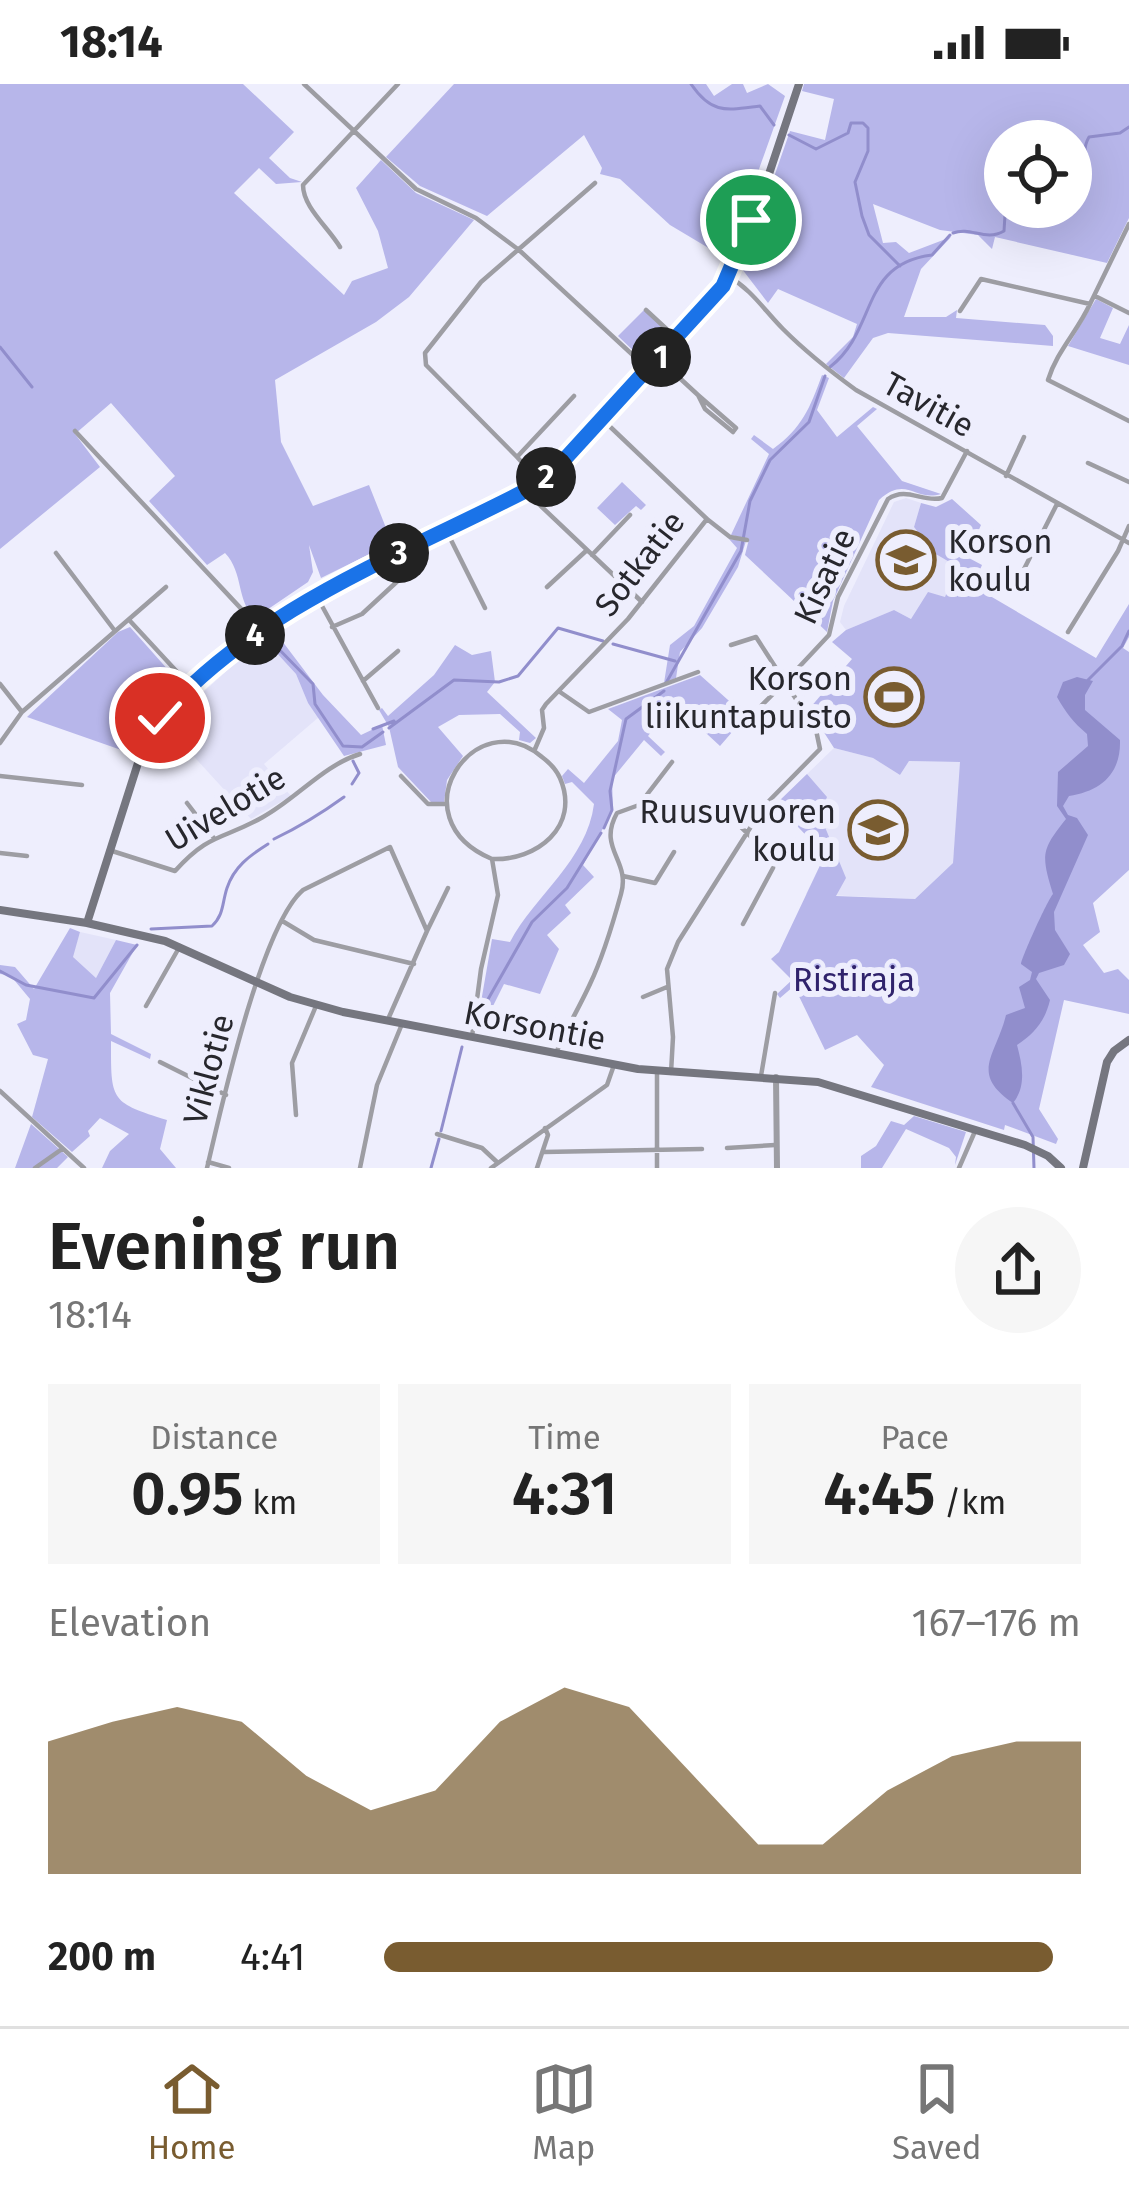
<!DOCTYPE html>
<meta charset="utf-8">
<style>
body{margin:0;font-family:"Fira Sans",sans-serif;background:#f6f6f6;color:#222;height:100vh;display:flex;flex-direction:column;font-size:45px;white-space:nowrap}
*{box-sizing:border-box;margin:0}
p{font-size:39px;color:#767676}
.icon{flex:none;width:66px;height:66px;fill:none;stroke:currentColor;stroke-width:2;stroke-linecap:round;stroke-linejoin:round}
.map{position:relative;height:1084px;overflow:hidden}
.details{display:flex;flex-direction:column;background:#fff;flex:1}
.details>*{flex:none}
.buttons{position:absolute;left:984px;top:36px;display:grid;gap:24px}
.buttons a{display:grid;place-items:center;width:108px;height:108px;border-radius:50%;background:#fff;box-shadow:0 12px 48px #0002;font-size:60px}
.pin{position:absolute;display:grid;place-items:center;width:102px;height:102px;color:#fff;margin:-51px;border:6px solid #fff;border-radius:50%;box-shadow:0 3px 12px #0007}
.km{position:absolute;width:60px;height:60px;margin:-30px;border-radius:50%;background:#222;color:#fff;font-size:33px;line-height:60px;text-align:center}
.round{display:grid;place-items:center;flex:none;width:126px;height:126px;border-radius:63px;background:#f6f6f6}
.summary{display:flex;align-items:center;justify-content:space-between;height:204px;padding:0 48px}
h1{font-size:66px;font-weight:600;line-height:90px}
.metrics{display:grid;grid-template-columns:repeat(3,1fr);gap:18px;height:204px;padding:12px 48px}
.metrics div{display:grid;align-content:center;border-radius:0px;background:#f6f6f6;text-align:center}
.metrics b{font-size:60px;font-weight:600}
.metrics small{font-size:33px;font-weight:400}
.metrics p{font-size:33px}
.chart{height:336px;padding:24px 48px}
.chart p{display:flex;justify-content:space-between}
.chart svg{width:100%;height:216px;margin-top:12px;fill:#795c30;opacity:.7}
ul{padding:0 48px;list-style:none;font-size:39px}
li{display:grid;grid-template-columns:192px 144px 1fr;align-items:center;height:90px}
li i{height:30px;border-radius:15px;background:#795c30}
.status{display:flex;justify-content:space-between;align-items:center;height:84px;padding:0 60px;background:#fff;direction:ltr}
.status svg{height:33px;fill:currentColor}
.tabs{display:flex;justify-content:space-around;align-items:center;height:168px;border-top:3px solid #e0e0e0;background:#fff;font-size:33px;color:#767676}
.tabs a{display:grid;justify-items:center;gap:6px}
.tabs .selected{color:#795c30}
.map>svg:first-child{display:block}
.built{fill:#e3e3f9}
.green{fill:#b7b6ea;fill-rule:evenodd}
.water{fill:#918ecc}
.lines{fill:none;stroke-linecap:round;stroke-linejoin:round}
.stream{stroke:#918ecc;stroke-width:3}
.minor{stroke:#9d9da3;stroke-width:4.5}
.tertiary{stroke:#9d9da3;stroke-width:6}
.secondary{stroke:#75767f;stroke-width:8}
.route-casing{stroke:#fff;stroke-width:24}
.route{stroke:#1a73e8;stroke-width:15}
.labels{text-anchor:middle;stroke-width:12;stroke-linejoin:round;paint-order:stroke}
.street-label{font-size:33px;fill:#27272d;stroke:#eeeefd}
.poi-label{font-size:33px;fill:#27272d;stroke:#eeeefd;text-anchor:end}
.park-label{font-size:33px;fill:#30236c;stroke:#eeeefd}
</style>
<div class="status"><b>18:14</b><svg viewBox="0 0 49 12"><path d="M0 12V9h3v3zM5 12V6h3v6zM10 12V3h3v9zM15 12V0h3v12zM26 1h20v11H26zM47 4h2v5h-2z"/></svg></div>
<div class="map">
<svg width="1129" height="1084" viewBox="0 0 1129 1084">
<rect width="100%" height="100%" fill="#eeeefd"/>
<path class="built" d="M906,414L921,419L914,443L934,469L958,483L945,514L911,535L894,526L846,546L840,538L844,522L894,418Z
M263,554L296,590L308,619L319,633L264,680L291,712L251,735L166,642Z
M834,664L873,674L900,691L909,677L961,678L953,779L915,815L806,810L825,771L776,720Z
M80,848L116,856L96,894L72,873Z"/>
<path class="green" d="M0,0H243L294,48L269,74L290,94L302,98L276,100L259,84L234,109L344,211L352,197L388,184L378,147L356,104L381,76L416,109L474,136L409,213L376,238L275,296L281,358L313,422L369,401L392,459L321,494L309,461L313,488L308,498L255,534C236,517 244,489 225,469L207,481L149,417L175,392L111,319L75,350L100,383L0,465Z
M454,0H706L714,12L732,0H743L747,9L768,0L785,12L727,175L670,141L620,95L600,90L602,84L584,51L487,132L420,102L386,73Z
M804,0H1129V134L1107,179L995,153L992,165L978,151L940,146L873,120L883,159L896,158L909,169L951,153L921,185L904,233H946L957,226L956,234L1045,241L1053,252V262L888,249L873,254L844,294L826,280L853,253L857,240L778,205L768,219L742,185L790,47L825,56L834,15L802,7ZM1005,57H1071V123H1005Z
M1096,215L1113,224L1100,254L1120,260L1129,241V281L1068,262Z
M644,226L670,250L643,276L618,252Z
M822,291L829,294L817,326L837,353L873,323L877,325L857,342L902,397L941,410C914,418 907,391 879,416L833,517L827,548L745,471L749,455L731,451L769,370L751,355L754,351L773,365C802,344 810,324 822,291Z
M622,398L646,421L641,426L636,422L615,441L597,424Z
M952,415L981,441L967,473L982,481L973,502L1096,574L1129,520V553L1123,564L1129,568V786L1093,819L1100,848L1083,861L1104,889L1118,885L1129,896V930L1064,916L1039,1025L1058,1055L1056,1060L1005,1041L1004,1046L871,1003L884,981L857,951L825,966L794,902L780,914L777,910L792,896L771,875L779,868L825,771L776,720L807,690L827,713L820,731L846,794L836,812L915,815L953,779L960,678L909,677L900,691L873,674L834,664L809,625L852,575L832,558L846,546L894,526L911,535L928,508L945,513L958,483L934,469L914,443L921,419L936,423Z
M729,455L746,457L738,483L702,544L680,568L676,594L664,599L670,561L694,542L737,464Z
M130,543L178,597L149,629L127,668L27,633L118,548Z
M273,545L323,611L361,651L382,641L386,661L344,672L308,619L296,590L263,554Z
M455,561L472,571L491,567L495,598L487,608L536,654L530,659L519,656L520,648L500,630L459,631L438,643L463,672L447,696L444,719L431,718L398,683L389,643L379,626L382,624L388,632L434,591Z
M700,591L746,632L720,662L707,650L658,639L648,652L665,668L661,672L644,656L612,695L613,726L583,781L594,793L565,821L571,829L547,851L559,865L540,910L504,900L483,942L477,941L492,855L510,858C535,811 587,776 594,720L572,698L565,700L562,692L568,685L584,699L618,657L622,636L608,625Z
M70,844L80,848L73,873L96,894L116,856L137,861L110,909L111,950L151,970L150,975L111,957C111,1017 110,1018 167,1036L160,1065L176,1084H102L110,1067L129,1050L100,1034L88,1047L90,1052L72,1068L32,1033L48,975L33,971L17,940L26,936L30,915L10,891L0,890V881L15,883L34,905Z
M914,1032L966,1048L955,1081L956,1073L949,1064L906,1045L882,1084H861V1072L876,1062L891,1037L904,1041Z
M31,1040L68,1073L57,1084H15Z"/>
<path class="water" d="M1077,593L1093,597L1085,611V626L1120,656C1121,690 1101,707 1069,712L1063,722L1068,731L1077,734L1088,751L1054,828L1055,846L1070,870L1064,881L1039,889L1036,895L1050,916C1045,937 1035,949 1017,961C1022,980 1027,1002 1013,1019C969,989 996,972 1006,931L1025,924L1019,903L1030,896L1032,888L1021,880C1022,873 1047,817 1053,810C1041,771 1041,766 1066,735L1057,722L1058,688L1088,662L1087,650C1073,638 1066,629 1057,613L1063,598Z"/>
<g class="lines">
<path class="stream" d="M691,0C712,31 727,26 760,22L774,41
M789,51L816,65L848,49L851,39H863L868,44V67L855,98L862,132L869,151L900,182
M1071,108L1081,112C1100,93 1076,75 1089,53L1120,49L1129,43
M953,149C971,142 985,158 1004,147L1005,131L1016,135L1024,132V123
M0,263L32,303
M830,283C878,246 859,180 932,171L950,151
M267,553L313,600L315,620L343,662L362,663L383,648
M613,560L675,577
M1088,596L1122,562L1129,547
M666,599L741,467L750,417L770,376L809,338L825,292
M389,644L454,596L499,598L518,592L558,544L603,557
M373,645L394,637
M352,700L359,689L353,677
M604,744L612,726L610,707L626,635L664,607
M274,755C297,744 322,729 344,713
M151,845L212,842C224,831 222,819 227,804C234,783 249,772 268,760
M0,887L26,901L94,914L137,861
M482,936L487,917L532,838L567,804L601,749
M1013,1019L1033,1053L1034,1084
M441,1047L462,963
M431,1084L439,1055"/>
<path class="minor" d="M304,0L416,105L476,134L519,166L649,286
M340,163C328,143 303,123 303,101L398,0
M728,192C752,206 764,226 783,245C805,267 830,287 856,306L1129,459
M1095,212L1129,229
M1090,220C1077,248 1057,267 1048,296L1129,337
M646,226L673,251
M960,227L981,195L1090,220L1129,140
M659,275L698,311L705,325L733,348L736,344L698,311
M75,347L261,546
M517,373L426,281L425,269L481,198L595,99
M1088,379L1129,398
M1006,392L1024,353
M540,398L517,373L574,312
M525,407L642,518
M707,435L730,453L747,456
M447,448L485,524
M56,469L115,547
M592,471L630,431
M1020,493L1057,420
M547,503L587,466
M316,511L378,624
M131,538L192,604
M332,543L362,530L402,493L397,473
M1068,548L1118,467L1129,442
M731,561L756,553L785,598L747,636
M363,597L398,567
M0,600L22,628
M560,608L589,628L698,588
M0,659L22,628L166,503
M535,665L544,644L542,626L546,620L628,535L707,435L602,335
M0,692L82,701
M401,692L428,720H446
M187,719L213,753
M720,723L774,775L773,784L743,840
M109,766L175,787C210,748 223,756 263,733C296,715 324,681 360,670
M0,769L27,772
M623,792L655,799L674,768
M284,838L314,856L414,880
M427,847L448,804
M643,913L667,903
M146,922L180,862
M472,953L481,885L498,811L492,775C536,777 581,743 560,694C556,685 550,679 542,673C475,616 395,734 492,775
M556,969C566,945 579,924 590,900C603,873 613,839 621,810C631,776 597,765 617,729L639,721L672,678
M160,978L226,1011
M671,989L673,953L667,885L678,858L764,722L820,665L816,646L785,598L829,551L838,513L888,415C907,402 922,419 942,414L967,367
M761,992L775,909
M0,1007L84,1084
M296,1031L292,979L316,922
M437,1050L482,1064L498,1079
M727,1064L775,1061
M544,1068L702,1065
M208,1078L229,1084
M35,1084L62,1065
M207,1084C221,1025 261,842 303,806L390,763L427,847L389,933
M360,1084L377,1001L402,940
M491,1084L607,1001L614,981
M537,1084L548,1051L545,1044
M657,1084V988
M959,1084L976,1045"/>
<path class="tertiary" d="M776,993L777,1084"/>
<path class="secondary" d="M0,826L87,839L165,857L290,913L343,928L638,985L818,998L1025,1061L1048,1072L1061,1084
M87,839L138,679L148,654L170,623L282,531L525,407L553,388L723,201L766,99L799,0
M1083,1084L1107,978L1114,967L1129,956"/>
</g>
<g class="lines">
<defs>
<path id="route" d="M160,634C256,524 399,472 525,407L553,388L723,202L751,136"/>
</defs>
<use href="#route" class="route-casing"/>
<use href="#route" class="route"/>
</g>
<defs>
<symbol id="school-ring" viewBox="-11 -11 22 22"><circle r="9.5" fill="#eeeefd" stroke="#795c30" stroke-width="1.5"/><path d="M0-5L7-2L0 1L-7-2ZM-4 1L0 2.5L4 1V4Q0 6-4 4Z" fill="#795c30"/></symbol>
<symbol id="stadium-ring" viewBox="-11 -11 22 22"><circle r="9.5" fill="#eeeefd" stroke="#795c30" stroke-width="1.5"/><path d="M0-5a6.5 5 0 1 0 0 10a6.5 5 0 1 0 0-10ZM-3.5-1.8h7v3.6h-7Z" fill="#795c30"/></symbol>
</defs>
<g fill-rule="evenodd">
<use href="#school-ring" x="873" y="443" width="66" height="66"/>
<use href="#stadium-ring" x="861" y="580" width="66" height="66"/>
<use href="#school-ring" x="845" y="713" width="66" height="66"/>
</g>
<g class="labels">
<g class="street-label">
<text transform="translate(929 320) rotate(29)" y="12">Tavitie</text>
<text transform="translate(639 479) rotate(-52)" y="12">Sotkatie</text>
<text transform="translate(824 492) rotate(-65)" y="12">Kisatie</text>
<text transform="translate(225 724) rotate(-31)" y="12">Uivelotie</text>
<text transform="translate(535 941) rotate(11)" y="12">Korsontie</text>
<text transform="translate(208 985) rotate(-75)" y="12">Viklotie</text>
</g>
<g class="poi-label">
<text x="948" y="469" text-anchor="start">Korson<tspan x="948" dy="38">koulu</tspan></text>
<text x="852" y="606">Korson<tspan x="852" dy="38">liikuntapuisto</tspan></text>
<text x="836" y="739">Ruusuvuoren<tspan x="836" dy="38">koulu</tspan></text>
</g>
<g class="park-label">
<text x="854" y="907">Ristiraja</text>
</g>
</g>
</svg>
<div class="buttons">
<a><svg class="icon" aria-label="locate" viewBox="0 0 24 24"><circle cx="12" cy="12" r="6"/><path d="M12 2v4M12 18v4M2 12h4M18 12h4"/></svg></a>
</div>
<div class="pin" style="left:751px;top:136px;background:#1e9e55"><svg class="icon" aria-label="arrive" viewBox="0 0 24 24"><path d="M6 21V4h12l-3 4 3 4H6"/></svg></div>
<div class="pin" style="left:160px;top:634px;background:#d93025"><svg class="icon" aria-label="check" viewBox="0 0 24 24"><path d="M5 12l5 5 9-10"/></svg></div>
<b class="km" style="left:661px;top:273px">1</b>
<b class="km" style="left:546px;top:393px">2</b>
<b class="km" style="left:399px;top:469px">3</b>
<b class="km" style="left:255px;top:551px">4</b>
</div>
<section class="details">
<div class="summary"><div><h1>Evening run</h1><p>18:14</p></div><a class="round"><svg class="icon" aria-label="share" viewBox="0 0 24 24"><path d="M12 15V3M7 8l5-5 5 5M5 13v7h14v-7"/></svg></a></div>
<div class="metrics">
<div><p>Distance</p><b>0.95<small> km</small></b></div>
<div><p>Time</p><b>4:31</b></div>
<div><p>Pace</p><b>4:45<small> /km</small></b></div>
</div>
<div class="chart"><p><span>Elevation</span>167–176 m</p>
<svg viewBox="0 0 160 44" preserveAspectRatio="none"><path d="M0 44V17L10 13L20 10L30 13L40 24L50 31L60 27L70 13L80 6L90 10L100 24L110 38L120 38L130 27L140 20L150 17L160 17V44z"/></svg>
</div>
<ul>
<li><b>200 m</b>4:41<i style="width:96%"></i></li>
</ul>
</section>
<nav class="tabs">
<a class="selected"><svg class="icon" aria-label="home" viewBox="0 0 24 24"><path d="M3 11l9-7 9 7M6 9v11h12V9"/></svg>Home</a>
<a><svg class="icon" aria-label="map" viewBox="0 0 24 24"><path d="M3 6l6-2 6 2 6-2v14l-6 2-6-2-6 2zM9 4v14M15 6v14"/></svg>Map</a>
<a><svg class="icon" aria-label="saved" viewBox="0 0 24 24"><path d="M7 4h10v16l-5-4-5 4z"/></svg>Saved</a>
</nav>
